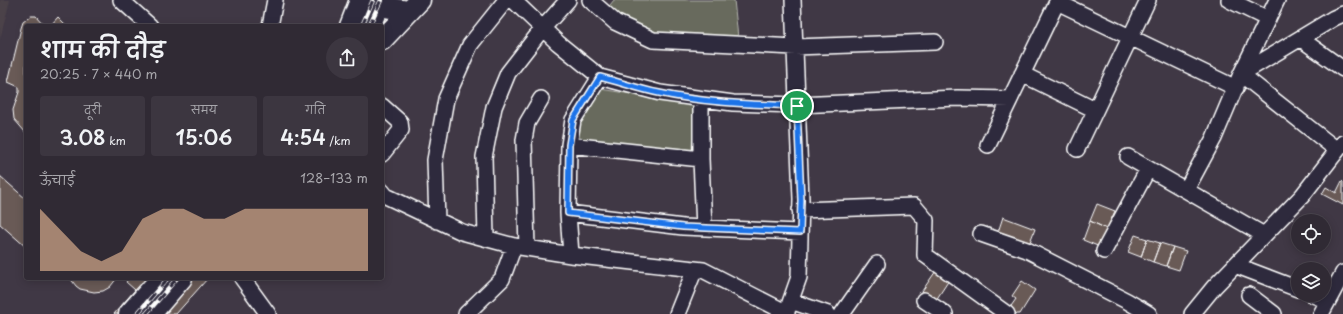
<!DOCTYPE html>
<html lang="hi">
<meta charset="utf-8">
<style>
body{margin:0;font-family:"Playpen Sans","Playpen Sans Deva",sans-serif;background:#3c3640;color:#f1f3f6;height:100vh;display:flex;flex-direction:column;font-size:15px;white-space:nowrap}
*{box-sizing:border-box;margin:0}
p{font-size:13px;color:#a8a7ac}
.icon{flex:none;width:22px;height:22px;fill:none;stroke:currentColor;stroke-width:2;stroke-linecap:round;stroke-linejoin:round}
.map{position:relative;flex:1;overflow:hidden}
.drawer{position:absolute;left:24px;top:24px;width:360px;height:256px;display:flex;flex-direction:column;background:#302a34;border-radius:4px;box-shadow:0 2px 10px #0003,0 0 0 1px #4b464f}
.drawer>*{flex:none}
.tools{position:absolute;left:1291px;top:214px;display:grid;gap:8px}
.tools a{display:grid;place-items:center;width:40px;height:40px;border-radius:50%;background:#302a34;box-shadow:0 2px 10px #0003,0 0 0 1px #4b464f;font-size:20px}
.pin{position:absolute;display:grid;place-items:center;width:34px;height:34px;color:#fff;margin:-17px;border:2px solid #fff;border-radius:50%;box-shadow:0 1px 4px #0007}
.round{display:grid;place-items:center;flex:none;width:42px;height:42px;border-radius:21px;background:#3c3640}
.summary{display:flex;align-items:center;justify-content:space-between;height:68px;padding:0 16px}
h1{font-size:22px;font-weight:600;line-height:30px}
.figures{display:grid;grid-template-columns:repeat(3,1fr);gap:6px;height:68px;padding:4px 16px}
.figures div{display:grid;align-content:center;border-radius:4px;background:#3c3640;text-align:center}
.figures b{font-size:20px;font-weight:600}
.figures small{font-size:11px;font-weight:400}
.figures p{font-size:11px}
.chart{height:112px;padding:8px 16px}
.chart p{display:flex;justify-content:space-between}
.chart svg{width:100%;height:72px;margin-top:4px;fill:#d6ab8b;opacity:.7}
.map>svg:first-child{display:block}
.built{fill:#4c424a}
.green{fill:#686b5d;stroke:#b4b5ae}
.building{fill:#695a57;stroke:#fff}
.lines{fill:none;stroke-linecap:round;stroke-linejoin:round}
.minor-casing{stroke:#fff;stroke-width:18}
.major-casing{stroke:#fff;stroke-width:23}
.minor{stroke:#2f2a3d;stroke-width:15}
.major{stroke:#2f2a3d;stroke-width:20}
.rail-casing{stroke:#fff;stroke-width:4.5}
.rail{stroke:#2f2a3d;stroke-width:3;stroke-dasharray:9;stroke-linecap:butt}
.route-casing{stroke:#fff;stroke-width:8}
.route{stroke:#1a73e8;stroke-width:5}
</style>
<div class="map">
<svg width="1343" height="314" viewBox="0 0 1343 314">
<rect width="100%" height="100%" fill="#403845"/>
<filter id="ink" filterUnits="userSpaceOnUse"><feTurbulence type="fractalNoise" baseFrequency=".025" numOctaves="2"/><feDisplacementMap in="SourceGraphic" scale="8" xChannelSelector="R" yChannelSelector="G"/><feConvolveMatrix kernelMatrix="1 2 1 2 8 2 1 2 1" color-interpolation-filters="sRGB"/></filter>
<g filter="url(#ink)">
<path class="built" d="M0,0H10L0,39Z"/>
<path class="green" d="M614,0H734L739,47L672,43L606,10Z
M600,89L694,104L692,150L578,138L579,122Z"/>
<path class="building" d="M31,16H36L45,26H26V133L14,119L13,110L19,92V87L8,82L21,28L23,22Z
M58,17L67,26H50Z
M0,176L26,199V247L0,224Z
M1342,181L1343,182V205L1322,194L1326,187L1336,193Z
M1097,204L1115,211L1107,229L1090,221Z
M1003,217L1035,229L1028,247L997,235Z
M1090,221L1107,229L1100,247L1083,240Z
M1135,235L1147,239L1141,257L1128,252Z
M1147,239L1160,243L1153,262L1141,257Z
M1160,243L1173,247L1166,266L1153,262Z
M1173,247L1186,251L1179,270L1166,266Z
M938,268L951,277L936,300L922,291Z
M70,278H117L110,287L103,291L94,292L80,289L76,286Z
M129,278H208L176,314H114L135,290L126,282Z
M1022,281L1035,290L1020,314H1017L1009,309L1016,299L1012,296Z"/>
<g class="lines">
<defs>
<path id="minor" d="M121,0L150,26
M513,0L558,43L600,77L660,93L733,103L797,105L957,98L1010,99
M590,0L615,22L653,40L795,47L935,42
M1229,0L1268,19
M1057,2L1236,88
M270,26L275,0
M1301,39L1343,69
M1022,74L1095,110
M701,100V159L704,228
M382,106L400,122L401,130L382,154
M569,145L701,159
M988,145L1058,0
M1077,149L1148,0
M1337,150L1241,74L1334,18L1343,14
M1128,157L1264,235
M1186,190L1214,138L1241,74L1277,0
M382,191L386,196L462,232L514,246L571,255L703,270L787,313
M800,210L914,206L926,220L925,255L1007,314
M568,213L683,227L800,232
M437,221L435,160L446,99L470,45L506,0
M981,234L1027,250L1127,301L1149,314
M486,238L484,157L494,107L508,73L543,28L568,0
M527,248L524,140L527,123L541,99
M1104,251L1148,169
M571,255L568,213L569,145L573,120L600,77
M1235,265L1298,289
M242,278L268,314
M1249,295L1274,314
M1313,295L1328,301
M924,300L945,314
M791,301L828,314
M466,314L502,279L514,246
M677,314L695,269
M786,314L799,277L801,199L793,0
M842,314L877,264
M1192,314L1214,287L1302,196L1343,143
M1321,314L1343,273"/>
<path id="major" d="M359,3L409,11
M350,26L360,0
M370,26L381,0
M382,40L420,0
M129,314L161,278
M151,314L182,278"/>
</defs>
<use href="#minor" class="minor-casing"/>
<use href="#major" class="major-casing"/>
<use href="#minor" class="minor"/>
<use href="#major" class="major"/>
<defs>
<path id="rail" d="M362,26L373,0
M369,26L381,0
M137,314L168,278
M146,314L177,278"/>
</defs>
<use href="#rail" class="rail-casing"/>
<use href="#rail" class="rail"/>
</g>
</g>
<g class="lines" filter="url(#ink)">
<defs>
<path id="route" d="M600,77C620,82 639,89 659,93C704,103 751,104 797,106L801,200L800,232L683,227L568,213L569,145L573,120Z"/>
</defs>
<use href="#route" class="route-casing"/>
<use href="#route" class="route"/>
</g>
</svg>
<div class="tools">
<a><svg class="icon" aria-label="locate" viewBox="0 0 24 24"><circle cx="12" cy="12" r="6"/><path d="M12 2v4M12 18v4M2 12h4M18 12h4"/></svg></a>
<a><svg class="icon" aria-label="layers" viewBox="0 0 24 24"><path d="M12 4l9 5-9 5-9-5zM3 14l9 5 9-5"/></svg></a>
</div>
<div class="pin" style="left:797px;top:106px;background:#1e9e55"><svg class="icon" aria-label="arrive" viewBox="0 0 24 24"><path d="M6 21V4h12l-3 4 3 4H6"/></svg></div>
<section class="drawer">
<div class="summary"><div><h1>शाम की दौड़</h1><p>20:25 · 7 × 440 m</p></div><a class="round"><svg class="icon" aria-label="share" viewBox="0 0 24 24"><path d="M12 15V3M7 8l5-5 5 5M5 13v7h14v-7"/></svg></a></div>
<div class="figures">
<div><p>दूरी</p><b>3.08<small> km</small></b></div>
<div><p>समय</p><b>15:06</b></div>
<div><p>गति</p><b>4:54<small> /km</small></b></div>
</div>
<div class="chart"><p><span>ऊँचाई</span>128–133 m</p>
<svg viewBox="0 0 160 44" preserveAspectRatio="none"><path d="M0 44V6L10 19L20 32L30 38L40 32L50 12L60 6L70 6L80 12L90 12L100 6L110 6L120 6L130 6L140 6L150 6L160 6V44z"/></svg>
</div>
</section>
</div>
